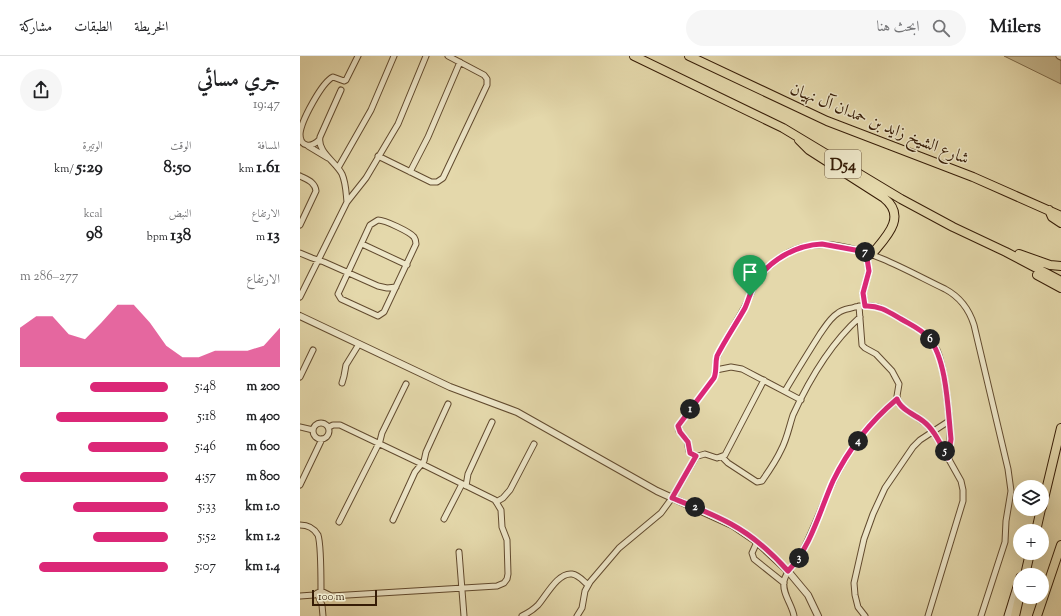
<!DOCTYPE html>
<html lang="ar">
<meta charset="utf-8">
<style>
body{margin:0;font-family:"Sorts Mill Goudy",Amiri,serif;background:#f6f6f6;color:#202124;direction:rtl;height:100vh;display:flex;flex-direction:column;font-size:15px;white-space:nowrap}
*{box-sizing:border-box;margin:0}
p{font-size:13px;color:#757577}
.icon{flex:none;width:22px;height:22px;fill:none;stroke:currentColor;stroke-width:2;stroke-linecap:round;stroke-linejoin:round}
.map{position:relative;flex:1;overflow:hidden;direction:ltr}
.sheet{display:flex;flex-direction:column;background:#fff;width:300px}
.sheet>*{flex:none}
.controls{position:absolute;left:713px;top:424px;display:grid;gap:8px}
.controls a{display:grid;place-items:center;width:36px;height:36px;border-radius:50%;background:#fff;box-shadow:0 4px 16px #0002;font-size:20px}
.scale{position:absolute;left:12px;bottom:10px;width:65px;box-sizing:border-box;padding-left:4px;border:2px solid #361c06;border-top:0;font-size:11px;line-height:14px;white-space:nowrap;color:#361c06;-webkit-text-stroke:3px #ede6c8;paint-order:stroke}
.pin{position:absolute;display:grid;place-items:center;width:34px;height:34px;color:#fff;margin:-41px -17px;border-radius:50% 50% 50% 0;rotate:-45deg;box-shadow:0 0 4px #0007}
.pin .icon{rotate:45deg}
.km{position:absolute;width:20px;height:20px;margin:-10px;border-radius:50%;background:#222;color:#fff;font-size:11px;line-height:20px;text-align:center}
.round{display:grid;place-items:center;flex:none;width:42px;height:42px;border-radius:21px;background:#f6f6f6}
.overview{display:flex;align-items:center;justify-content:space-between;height:68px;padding:0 20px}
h1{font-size:22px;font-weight:700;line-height:30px}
.metrics{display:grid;grid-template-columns:repeat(3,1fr);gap:6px;height:68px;padding:4px 20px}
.metrics div{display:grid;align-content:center}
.metrics b{font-size:17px;font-weight:700}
.metrics small{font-size:11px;font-weight:400}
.metrics p{font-size:11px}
.chart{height:112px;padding:8px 20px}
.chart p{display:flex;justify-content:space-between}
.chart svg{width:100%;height:72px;margin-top:4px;fill:#db2777;opacity:.7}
ul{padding:0 20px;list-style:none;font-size:13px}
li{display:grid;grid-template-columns:64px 48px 1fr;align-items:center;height:30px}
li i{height:10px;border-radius:5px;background:#db2777}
header{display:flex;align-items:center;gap:24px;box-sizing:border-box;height:56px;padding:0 20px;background:#fff;border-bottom:1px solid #e0e0e0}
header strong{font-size:19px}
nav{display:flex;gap:22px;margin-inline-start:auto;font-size:14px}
.search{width:280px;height:36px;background:#f6f6f6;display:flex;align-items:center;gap:10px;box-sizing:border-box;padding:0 14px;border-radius:22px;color:#757577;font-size:15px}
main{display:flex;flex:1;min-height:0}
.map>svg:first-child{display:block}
.green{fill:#c6b88f;stroke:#7e6a4a}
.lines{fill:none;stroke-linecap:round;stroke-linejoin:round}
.minor-casing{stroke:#624b2f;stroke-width:7}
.tertiary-casing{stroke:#624b2f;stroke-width:8}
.secondary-casing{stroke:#361c06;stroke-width:9}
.primary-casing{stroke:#361c06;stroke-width:10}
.trunk-casing{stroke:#361c06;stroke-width:10}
.minor{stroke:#ede6c8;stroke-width:5}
.tertiary{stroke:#ede6c8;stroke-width:6}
.secondary{stroke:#ede6c8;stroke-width:7}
.primary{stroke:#e4d8ab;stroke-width:8}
.trunk{stroke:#e4d8ab;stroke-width:8}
.route-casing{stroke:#fff;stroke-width:8}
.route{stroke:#db2777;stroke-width:5}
.labels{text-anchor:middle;stroke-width:3;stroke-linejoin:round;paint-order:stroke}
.shield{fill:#ede6c8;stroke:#6d5940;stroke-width:1}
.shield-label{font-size:16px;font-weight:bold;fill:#361c06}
.street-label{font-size:17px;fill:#361c06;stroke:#ede6c8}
</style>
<header>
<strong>Milers</strong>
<div class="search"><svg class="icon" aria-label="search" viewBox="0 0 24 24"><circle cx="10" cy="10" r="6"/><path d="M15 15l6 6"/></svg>ابحث هنا</div>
<nav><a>الخريطة</a><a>الطبقات</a><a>مشاركة</a></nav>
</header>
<main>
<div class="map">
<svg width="761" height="560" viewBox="0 0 761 560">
<rect width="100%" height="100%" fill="#e4d8ab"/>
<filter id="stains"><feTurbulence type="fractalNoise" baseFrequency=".005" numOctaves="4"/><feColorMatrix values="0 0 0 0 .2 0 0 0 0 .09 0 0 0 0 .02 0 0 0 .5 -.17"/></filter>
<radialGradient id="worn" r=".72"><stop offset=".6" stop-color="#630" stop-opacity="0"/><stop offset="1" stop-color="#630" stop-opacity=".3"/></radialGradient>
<path class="green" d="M704,0H761V28Z"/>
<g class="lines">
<defs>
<path id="minor" d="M759,0L761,1
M41,34L20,81C17,96 36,106 42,118C46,127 46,137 47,146
M19,84C11,92 0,91 0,78C1,65 22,26 33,21L44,25L46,24L58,0
M8,90L28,102
M78,100L131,126H137L143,122L187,29V23L184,19L148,0
M38,112L71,54L94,0
M110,116L128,81L160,6
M0,120C8,124 15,126 16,135L0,169
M78,164C85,164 110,176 114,181C116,184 116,185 116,188L84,256L78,260L41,243L38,238L70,169Z
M62,188L107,209
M0,197L12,202L24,206L78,230L87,232L96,231
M0,241L47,146L66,122L98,68L126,0
M565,249L563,237L569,215L566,196
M559,250L562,289L565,292L576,298L592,315L599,328L597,340L599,348L626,368L633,375L661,425L663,434V445L628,560
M416,314L431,311L442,313L501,344
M0,321L13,294
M464,324L425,399L417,402L405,398L398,400L393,399L389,395L387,384L379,375V369L414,322C417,315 414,307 418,299C425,283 435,269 443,254C450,243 452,230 461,219C513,156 588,206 645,233C660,241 669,253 674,269L708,413L711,435L706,465L705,486L681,560
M42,327L44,320L46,309L59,288
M485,335C496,316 508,297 520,278C525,271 530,262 538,257C543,253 549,253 555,251C576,246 585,254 603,264C617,272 629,279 637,294C645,312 654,384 648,402
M13 375a8 8 0 1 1 16 0a8 8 0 1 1-16 0Z
M0,371L13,374
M422,401L428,407L457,426L462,425C469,415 476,405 481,394C487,383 489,371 493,359C509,324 531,287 560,261
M0,429L22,383
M166,430L168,418L192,366
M196,446L203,442L210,434L234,388
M144,463L162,428
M93,464L115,416L124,405L126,396L148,348
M39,466L80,385L82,377L106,328
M0,469C8,469 14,472 18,479C21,488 21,523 21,535
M457,486L452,497L454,503L484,527
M159,496L164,560
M17,537L22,549L23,560
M0,540L14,539L21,535L31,540L197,530L204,527L207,523L208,518L207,484L202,471L201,454L195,444L122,408L40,369H33L29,371
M222,560C228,557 233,554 238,549C246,540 258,516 272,518C279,519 283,525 288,529
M277,560L282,552L285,535L290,526L319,492L361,457L372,442L396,401
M494,560C492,548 482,538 484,525C486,514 499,503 504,492C515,470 523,447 534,424C548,394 571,365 597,343
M565,560L558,551L555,539L554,527L564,483L573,458L585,432L613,391L620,384L649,365"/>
<path id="tertiary" d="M0,260L150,331L217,356L357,435L432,469L457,486L488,515L508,539L518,560"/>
<path id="secondary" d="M708,560L720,521"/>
<path id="primary" d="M742,451L761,372
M736,475L741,453
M725,519L730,497
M715,560L720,538
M737,560L761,489"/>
<path id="trunk" d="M334,0L483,72L601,143L653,171L706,196L761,225
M389,0L527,65L673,121L761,160
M499,84L509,94L584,142C608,161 585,182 572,198
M749,154L752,161L761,167
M719,198L750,209L761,210
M737,219L761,232"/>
</defs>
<use href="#minor" class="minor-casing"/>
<use href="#tertiary" class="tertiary-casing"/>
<use href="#secondary" class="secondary-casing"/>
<use href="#primary" class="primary-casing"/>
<use href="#trunk" class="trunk-casing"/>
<use href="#minor" class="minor"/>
<use href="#tertiary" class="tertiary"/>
<use href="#secondary" class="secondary"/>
<use href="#primary" class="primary"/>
<use href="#trunk" class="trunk"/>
</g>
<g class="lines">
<defs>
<path id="route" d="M522,188L566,196L569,215L563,237L565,250C579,249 589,256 601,263C611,269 621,273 629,282C647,304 648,355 651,383L648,402C641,390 635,374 623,365C615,359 600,353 597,343C571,365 548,394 533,425C520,454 511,491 488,515C472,497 453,480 431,468C413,458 392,450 372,442L396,400L390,397L388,386L380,376L378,370L414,322C417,315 415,308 417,300C425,284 436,268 445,252C449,243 451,233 457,224C471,203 497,189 522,188Z"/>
</defs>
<use href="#route" class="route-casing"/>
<use href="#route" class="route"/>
</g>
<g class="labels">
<rect class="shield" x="525" y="94" width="36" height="28" rx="3"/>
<g class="shield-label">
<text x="543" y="114">D54</text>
</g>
<g class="street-label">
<text transform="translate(580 67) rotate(22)" y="6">شارع الشيخ زايد بن حمدان آل نهيان</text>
</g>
</g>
<rect width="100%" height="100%" filter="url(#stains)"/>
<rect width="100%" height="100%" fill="url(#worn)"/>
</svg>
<div class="controls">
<a><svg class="icon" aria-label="layers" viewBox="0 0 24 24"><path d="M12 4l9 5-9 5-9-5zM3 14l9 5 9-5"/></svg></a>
<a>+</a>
<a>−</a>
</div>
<div class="scale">100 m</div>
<div class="pin" style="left:450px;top:240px;background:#1e9e55"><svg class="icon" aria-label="arrive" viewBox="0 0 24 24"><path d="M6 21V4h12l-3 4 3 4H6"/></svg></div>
<b class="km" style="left:390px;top:353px">1</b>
<b class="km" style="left:395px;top:451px">2</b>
<b class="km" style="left:499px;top:502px">3</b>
<b class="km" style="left:558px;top:385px">4</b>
<b class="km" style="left:645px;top:395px">5</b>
<b class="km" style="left:630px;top:283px">6</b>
<b class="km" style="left:565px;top:196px">7</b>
</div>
<section class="sheet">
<div class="overview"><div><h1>جري مسائي</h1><p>19:47</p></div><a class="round"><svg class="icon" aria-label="share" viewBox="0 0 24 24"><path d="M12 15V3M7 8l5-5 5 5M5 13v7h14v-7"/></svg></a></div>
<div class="metrics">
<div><p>المسافة</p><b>1.61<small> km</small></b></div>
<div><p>الوقت</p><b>8:50</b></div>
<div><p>الوتيرة</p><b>5:29<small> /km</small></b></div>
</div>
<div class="metrics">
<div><p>الارتفاع</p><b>13<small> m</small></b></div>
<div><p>النبض</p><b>138<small> bpm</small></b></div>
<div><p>kcal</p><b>98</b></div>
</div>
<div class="chart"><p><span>الارتفاع</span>277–286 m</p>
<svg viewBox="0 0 160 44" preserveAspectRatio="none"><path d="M0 44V20L10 13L20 13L30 24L40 27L50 17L60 6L70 6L80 17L90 31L100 38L110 38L120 34L130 34L140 34L150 31L160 20V44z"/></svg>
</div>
<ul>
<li><b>200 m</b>5:48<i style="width:53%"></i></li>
<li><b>400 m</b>5:18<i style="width:76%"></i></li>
<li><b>600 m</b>5:46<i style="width:54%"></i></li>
<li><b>800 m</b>4:57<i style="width:100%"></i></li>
<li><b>1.0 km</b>5:33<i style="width:64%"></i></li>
<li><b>1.2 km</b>5:52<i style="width:51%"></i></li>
<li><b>1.4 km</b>5:07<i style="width:87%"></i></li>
</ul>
</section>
</main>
